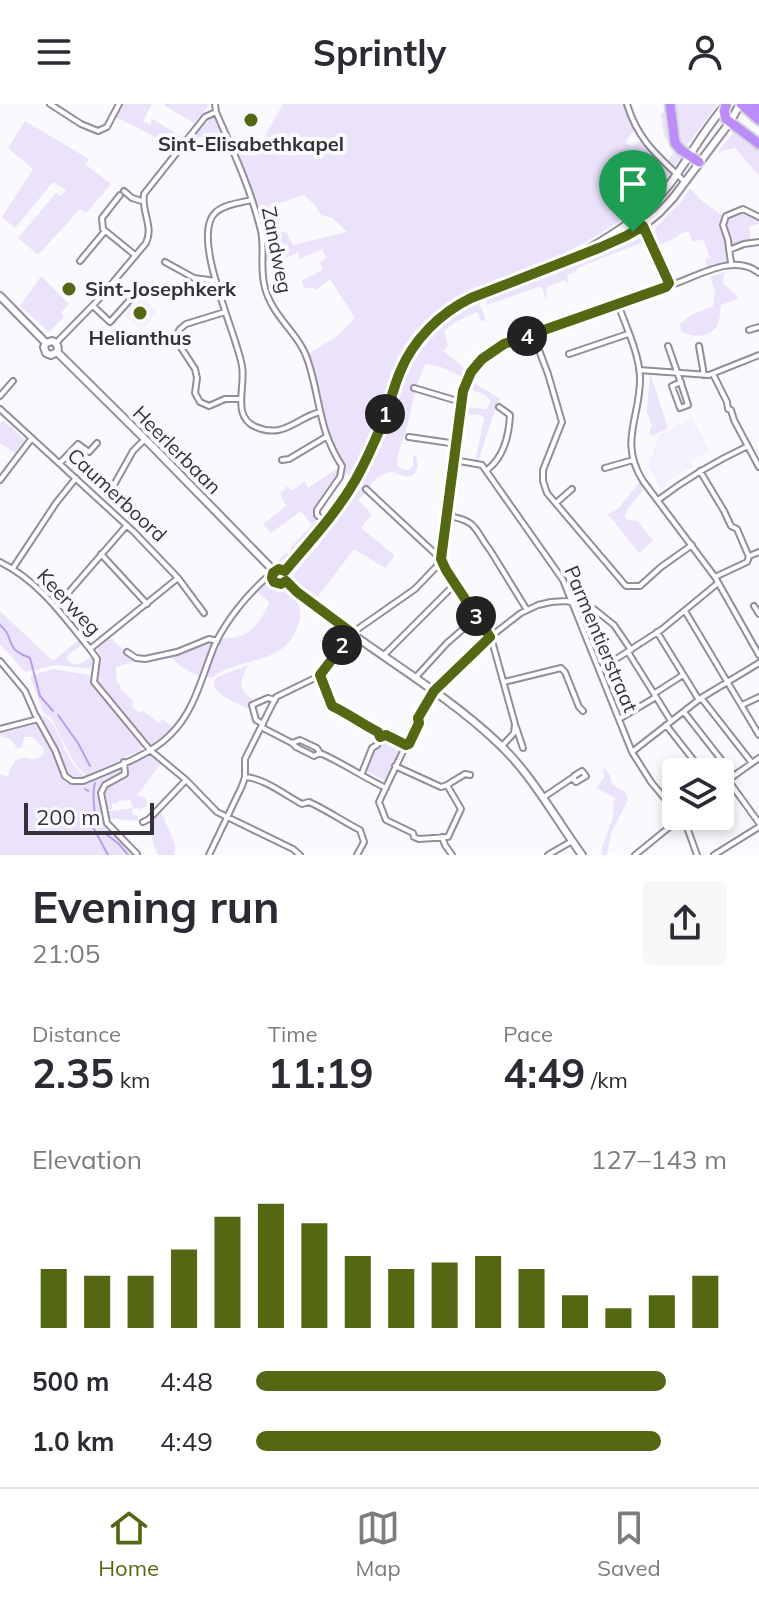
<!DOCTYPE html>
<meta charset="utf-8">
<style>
body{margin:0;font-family:Mulish,sans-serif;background:#f7f7f7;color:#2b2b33;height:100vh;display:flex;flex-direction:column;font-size:30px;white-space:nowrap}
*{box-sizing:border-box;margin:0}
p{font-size:26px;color:#7c7c81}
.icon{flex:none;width:44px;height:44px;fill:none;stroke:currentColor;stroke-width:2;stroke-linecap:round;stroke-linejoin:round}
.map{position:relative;height:751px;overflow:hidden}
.sheet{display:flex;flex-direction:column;background:#fff;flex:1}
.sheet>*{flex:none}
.controls{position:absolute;left:662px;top:654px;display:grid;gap:16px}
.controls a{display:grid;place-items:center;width:72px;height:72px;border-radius:8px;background:#fff;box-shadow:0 4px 12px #0003;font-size:40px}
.scale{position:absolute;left:24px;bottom:20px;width:130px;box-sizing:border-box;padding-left:8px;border:4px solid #343238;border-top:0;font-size:22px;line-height:28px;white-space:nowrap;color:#343238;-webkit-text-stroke:6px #faf9fd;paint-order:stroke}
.pin{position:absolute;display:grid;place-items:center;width:68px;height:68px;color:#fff;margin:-82px -34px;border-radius:50% 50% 50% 0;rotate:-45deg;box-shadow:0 0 8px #0007}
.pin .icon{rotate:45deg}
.km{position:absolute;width:40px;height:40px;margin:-20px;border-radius:50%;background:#222;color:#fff;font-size:22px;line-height:40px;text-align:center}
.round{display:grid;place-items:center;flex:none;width:84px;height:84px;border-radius:8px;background:#f7f7f7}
.overview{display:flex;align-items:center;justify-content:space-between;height:136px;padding:0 32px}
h1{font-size:44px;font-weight:700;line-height:60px}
.metrics{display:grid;grid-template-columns:repeat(3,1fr);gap:12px;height:136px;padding:8px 32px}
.metrics div{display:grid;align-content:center}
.metrics b{font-size:40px;font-weight:700}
.metrics small{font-size:22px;font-weight:400}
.metrics p{font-size:22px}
.chart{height:224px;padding:16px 32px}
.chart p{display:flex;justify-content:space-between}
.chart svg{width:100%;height:144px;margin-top:8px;stroke:#546713;stroke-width:6}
ul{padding:0 32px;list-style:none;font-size:26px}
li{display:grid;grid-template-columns:128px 96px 1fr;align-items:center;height:60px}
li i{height:20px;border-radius:10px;background:#546713}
header{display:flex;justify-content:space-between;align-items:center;height:104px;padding:0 32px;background:#fff;font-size:36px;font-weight:700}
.tab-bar{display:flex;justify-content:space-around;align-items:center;height:112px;border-top:2px solid #e1e1e2;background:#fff;font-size:22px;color:#7c7c81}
.tab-bar a{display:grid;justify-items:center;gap:4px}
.tab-bar .active{color:#546713}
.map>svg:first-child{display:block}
.built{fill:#f5f0fe}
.green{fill:#ebe3fb}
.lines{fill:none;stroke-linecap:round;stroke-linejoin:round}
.stream{stroke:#ba9ce8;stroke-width:2}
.street-casing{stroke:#938d9c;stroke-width:8}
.secondary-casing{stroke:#938d9c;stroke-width:10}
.highway-casing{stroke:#d6d6d7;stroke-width:13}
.street{stroke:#fff;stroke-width:4}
.secondary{stroke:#fff;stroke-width:6}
.highway{stroke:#bb8dfb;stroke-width:9}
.route-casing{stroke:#fff;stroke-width:16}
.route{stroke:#546713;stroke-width:10}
.poi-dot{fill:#546713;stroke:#faf9fd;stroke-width:3}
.labels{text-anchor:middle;stroke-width:8;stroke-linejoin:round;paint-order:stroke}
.poi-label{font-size:20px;font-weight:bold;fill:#343238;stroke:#faf9fd}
.street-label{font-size:20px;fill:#343238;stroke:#faf9fd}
</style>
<header><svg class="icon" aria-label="menu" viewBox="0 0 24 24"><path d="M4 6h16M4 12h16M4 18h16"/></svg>Sprintly<svg class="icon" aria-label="person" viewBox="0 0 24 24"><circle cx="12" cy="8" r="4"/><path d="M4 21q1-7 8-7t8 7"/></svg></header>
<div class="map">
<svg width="759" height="751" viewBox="0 0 759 751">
<rect width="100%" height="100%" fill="#faf9fd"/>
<path class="built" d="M139,191L158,207L142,226L123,210Z
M692,314L710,347L690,357L693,363L672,373L666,379L667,382L661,385L648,362L659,331Z"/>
<path class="green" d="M123,0H152L143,17L150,21L152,15L183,33L175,43L116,13Z
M165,0H210L194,19L165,2Z
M283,0H626L635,25L625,39L633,42L641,36L654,52L665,61L674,48L664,32L661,10L664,8V0H668L683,50C644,112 583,143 517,170C489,181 458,191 436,211C401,242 394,276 378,317C370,336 361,355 351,373L345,369L347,362C319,328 319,290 308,250L336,233L355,214L330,175L316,186L312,183L305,185L301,177L323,166L320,158L326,154L322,145L300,155L298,148L274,160L272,157L265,158L266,135L281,127L287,129L293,141L347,128L333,114L321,111L314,100L304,91L259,106L234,41L265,42L266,30Z
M673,0H718L684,45L678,38Z
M212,13L217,14L228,43C215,32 206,31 190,35Z
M25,17L89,55L85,60L111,80L86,109L80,105L38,151L18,134L56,89L61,92L66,86L53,78L15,124L2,113L33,65L8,44Z
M735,26L759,44V72L735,44L718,48Z
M690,84L701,96L724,113L722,121L729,144L727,147L729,159L708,167L705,156L710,154L703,135L693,138L688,127L679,130V132L658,142L654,132L656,123L681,98Z
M744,108L759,115V120L749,122L751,137L732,143L726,118L730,113Z
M642,130L646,137L577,164L576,168L567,171L569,182L565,176L547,183L546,196L542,184L538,183L487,201L485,194L600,149Z
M724,168L723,179L739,194L721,201C720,207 720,217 717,222C710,234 691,234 681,227L680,220L691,211L713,202L715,187L710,173Z
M41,172L69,200L61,209L64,213L49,228L20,202Z
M478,197L486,216L481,217L477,208L455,218L444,227L448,241L444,246L441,245L468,267L464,274L441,263L426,260C414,282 412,306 405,330C401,341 397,349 397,362L404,366H410L413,361V352H416C422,374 407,377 391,367C383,371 371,375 369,385L364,381L361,384L366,388L358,396L372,410L361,424L394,451V453L385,464L354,445L316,495L291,475C301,460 314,447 325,432C340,412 353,391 366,370C391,325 397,271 431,231L435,238L432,230L455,210Z
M650,269L668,324L654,331L649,330L652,322L647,308Z
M473,278L500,295L493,311L478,358L475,357L484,315L481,311L465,310L466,303L486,305L490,300V296L483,290L470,285Z
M3,316L25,336L15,349L0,339V320Z
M339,363L338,368L314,404L317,418L316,422L281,459L277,457L286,449H290L291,443L312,421L301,407L271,429L263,420L286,402L280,389L288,382L292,387L305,377L308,384Z
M641,376L646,383L628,404L625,414L628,416L638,417L653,437L639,449L608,410L618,405Z
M270,478L277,483L294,487L292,493L299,500C301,512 300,518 294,530C278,562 236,553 212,574L205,572L222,534C247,536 261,520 269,498L255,486L260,481Z
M0,507L53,557L80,535L84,539L68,551L67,556C77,564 83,559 92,552L93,556L91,565L56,561L25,568L0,540Z
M110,533L131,553L138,557L116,563L117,578L121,582L120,585L133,596V604L140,609L143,607L159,619L162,615L174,624L152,642L149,643L97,578L101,555L97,545Z
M210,537L213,538L199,572L183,564L169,552Z
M248,561C241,575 236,587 253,595V598H249L250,603L248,605C240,600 212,590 214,579C214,576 216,575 217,573Z
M53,565L90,571L95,584L141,642V646L88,671L83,669L75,660L51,614L43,608L30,572Z
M43,611C63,624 63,658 85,672L76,675L67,672L43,619Z
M34,618H38L45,629L63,675L67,680H81L123,662V669L99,684L104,720L124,737L135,751H0V670L8,673L9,668L15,657L24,653C33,657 38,656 44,649L43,644L33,633H24L22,643L18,645L11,636L0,632V627L13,626Z
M382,635L402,645L386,677L366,667L374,646L378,644Z
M147,649L161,659L139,689L137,690V692H142L146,695L147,702L139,706L138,704L132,705L133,711H137L139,717L105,714L104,708L133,704L130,696L118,697V699L112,700V705L104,706C101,681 105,683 126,671V659Z
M603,663L610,671L612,680L625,688L628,696L611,729L607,751H602V743L614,710L613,701L615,694L597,684L604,673Z
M160,706L175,740L174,751H158L152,736L151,717Z"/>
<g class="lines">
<path class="stream" d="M0,521C11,531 7,533 13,543C16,549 24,551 30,554L40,592L53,607
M58,611L78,639L90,662
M95,679C90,694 98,709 93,723L108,751
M85,685L88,687
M106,730L119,740L128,751"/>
<defs>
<path id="street" d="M50,0L81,20L98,27L107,23L119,0
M215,0L216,8C232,45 250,83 260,123C266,142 259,163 265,184C273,214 300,230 308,257C321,297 318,325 342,362L340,373L317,406V411L325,418
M627,0C638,37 659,53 685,78
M124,87L132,94L142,97
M120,91L102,114L103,125L135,151
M251,96C240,99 225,100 216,108C189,131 237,230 242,262C246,282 231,313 256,323C284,335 296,314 320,308
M638,112L669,179
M729,146L744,140L759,138
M80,157L105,127
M165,158L194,174L216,177
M731,159L728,136L723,121L726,112L743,105L759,113
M618,200C626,223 639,249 640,273C641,313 618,337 643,377L715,473L759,551
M93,202L110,218L137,188
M225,208L186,220L180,225L177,230L178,239L195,265L197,274L195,289L200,298L209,302L225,295H241
M749,226L759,223
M533,230L548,270L562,318L543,366V377L547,389L626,482H640L661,463L692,441
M56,239L98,196L146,139C154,123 141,107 144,90L205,13L216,8
M668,242C675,262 682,281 688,301L680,304L672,282L681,278
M699,242L704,271
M569,250L628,230
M639,266L709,271L759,251
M713,270L727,298L728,305L731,306L734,316L759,363
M414,284L461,298
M0,292L13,277
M0,305L134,428L178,474L204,509
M409,333L457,340
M282,356L289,355L326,333
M454,356L482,361L563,476L632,648L651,678L676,708
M60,359L78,340L89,348L97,339
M605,364L633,356
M487,366C504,353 509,332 510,311L499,303
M700,367L724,407L731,422L737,425L749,453L747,458L715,473
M0,376L32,334
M366,385L441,455L446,466L492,537L515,620L514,629L502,642
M110,388L133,347L145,335
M658,396C687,374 716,357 748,342
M556,399L572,385
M448,412C479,417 474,426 490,446L527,506
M101,450L147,500
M749,452L759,448
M441,455L463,287C470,265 484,251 504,240L663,184L669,179L674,180C700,171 735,149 759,169
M0,458C38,476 64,513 90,545L97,555L94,578L150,646L186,676L217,708L293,745L300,751
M13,464L56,399L76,374
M754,502L759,510
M56,503L127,421
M685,507L759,631
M657,528L699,596
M90,545L178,474
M127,548L136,554L145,555L177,548L209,535L217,537
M628,548L671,617
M384,551L455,480
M0,557L25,587L35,610L55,646L65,672L72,677H83C109,666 151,651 170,631C196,606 202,570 216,538C227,516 246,492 265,475
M599,566L661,526L718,479
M320,571L332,602L378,628L380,633L386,631L406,641
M416,573L447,539L477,513
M504,578L561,564L565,568L579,603L583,607
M655,589L683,571
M702,595L752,659
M742,601L759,593
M684,608L734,672
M619,615L656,593
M263,620L256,616L252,601L268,594L275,596
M666,621L703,668
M261,623L292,639L300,636L317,644L320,649C343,659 363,673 386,684
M516,623L523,644
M0,625L38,615
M292,639L296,643L314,652L320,649
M632,648L701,594L759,559
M124,658L125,670L105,681L101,689L107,719L137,750
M395,662L441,683L447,681
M362,669L372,644L377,641L380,633
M470,671L465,670L447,681L461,705L448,733L419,735L414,733L413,729L386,716L379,698L406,641L409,640L419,619L418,614L434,587L490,533L521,509L538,501L551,498L566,497L581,500L594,505L614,521L631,546
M735,671L759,654
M245,673C264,674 285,691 302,700L309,698C327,706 342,717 360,726L364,738L357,751
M728,676L759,719
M720,682L728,677
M544,693L572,674L576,678L586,672L582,667L574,672V674
M681,714L688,726L697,751
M143,718L149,715L186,676
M442,733L445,741L452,751
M209,751L242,682L245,673V655L276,593L317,573L352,529L415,485L437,462L443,460
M548,751L572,737
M635,751L683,712
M714,751L759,723"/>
<path id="secondary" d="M590,144C619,127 648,108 669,81C688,56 703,27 724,3
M0,192L46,239
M46,239L44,243L46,249L51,251L57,248
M46,239L52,237C57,239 59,243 57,248
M57,248L154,344L274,467
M271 473a8 8 0 1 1 16 0a8 8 0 1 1-16 0Z
M285,467C310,438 336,410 356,375C366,357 374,339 382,320C388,303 393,285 400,268C414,236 440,210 471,194L599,144L626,132L643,122L659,109L673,94L730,18L740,0
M286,477C350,537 432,577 497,638C531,669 555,714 582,751"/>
<path id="highway" d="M670,0L675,39L681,46L699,58
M741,0L759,16
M753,0L759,5
M726,1L724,7L726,15L759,40"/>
</defs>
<use href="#street" class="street-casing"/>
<use href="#secondary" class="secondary-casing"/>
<use href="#highway" class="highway-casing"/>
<use href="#street" class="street"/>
<use href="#secondary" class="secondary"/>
<use href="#highway" class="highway"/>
</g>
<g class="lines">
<defs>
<path id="route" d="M643,122L669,179L666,183L504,240L482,255L471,268L463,287L441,455L446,466L490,533L434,587L418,614L419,619L409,640L406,641L386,631L380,633L378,628C362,620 349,610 332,602L320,571L352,529L297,488L286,477L281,480L274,478L272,474L273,469L279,465L285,467C310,437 336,410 356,375C366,357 374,339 382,320C389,303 393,285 400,268C413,236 440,209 471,194L599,144L626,132Z"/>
</defs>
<use href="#route" class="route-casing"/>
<use href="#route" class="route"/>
</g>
<g class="poi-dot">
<circle cx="251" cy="16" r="8"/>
<circle cx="69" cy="185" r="8"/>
<circle cx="140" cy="209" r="8"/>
</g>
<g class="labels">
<g class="poi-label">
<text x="251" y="47">Sint-Elisabethkapel</text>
<text x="85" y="192" text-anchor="start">Sint-Josephkerk</text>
<text x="140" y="241">Helianthus</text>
</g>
<g class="street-label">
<text transform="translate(277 146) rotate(79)" y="7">Zandweg</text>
<text transform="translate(177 346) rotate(45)" y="7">Heerlerbaan</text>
<text transform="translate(117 391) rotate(43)" y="7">Caumerboord</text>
<text transform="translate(69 498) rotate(47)" y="7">Keerweg</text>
<text transform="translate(601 535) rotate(67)" y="7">Parmentierstraat</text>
</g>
</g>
</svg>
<div class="controls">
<a><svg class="icon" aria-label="layers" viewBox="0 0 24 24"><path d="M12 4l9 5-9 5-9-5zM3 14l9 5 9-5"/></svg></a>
</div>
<div class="scale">200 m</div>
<div class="pin" style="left:633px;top:128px;background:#1e9e55"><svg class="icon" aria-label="arrive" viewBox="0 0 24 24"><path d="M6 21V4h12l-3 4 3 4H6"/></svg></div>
<b class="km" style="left:385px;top:310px">1</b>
<b class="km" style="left:342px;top:541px">2</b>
<b class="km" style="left:476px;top:512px">3</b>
<b class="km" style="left:527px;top:232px">4</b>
</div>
<section class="sheet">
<div class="overview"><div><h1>Evening run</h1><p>21:05</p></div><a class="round"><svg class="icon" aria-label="share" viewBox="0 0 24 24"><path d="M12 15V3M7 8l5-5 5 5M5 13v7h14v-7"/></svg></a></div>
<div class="metrics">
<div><p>Distance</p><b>2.35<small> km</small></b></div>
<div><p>Time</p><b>11:19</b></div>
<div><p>Pace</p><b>4:49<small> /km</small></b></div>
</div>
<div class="chart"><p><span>Elevation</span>127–143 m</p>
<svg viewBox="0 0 160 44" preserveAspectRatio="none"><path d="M5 44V26M15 44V28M25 44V28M35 44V20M45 44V10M55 44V6M65 44V12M75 44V22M85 44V26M95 44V24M105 44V22M115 44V26M125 44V34M135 44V38M145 44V34M155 44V28"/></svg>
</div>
<ul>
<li><b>500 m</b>4:48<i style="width:87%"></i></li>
<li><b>1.0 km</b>4:49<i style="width:86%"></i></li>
</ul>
</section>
<nav class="tab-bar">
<a class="active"><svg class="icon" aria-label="home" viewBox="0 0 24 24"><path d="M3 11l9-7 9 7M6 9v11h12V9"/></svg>Home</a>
<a><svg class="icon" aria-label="map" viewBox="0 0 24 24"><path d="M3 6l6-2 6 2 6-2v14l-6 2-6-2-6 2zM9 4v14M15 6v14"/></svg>Map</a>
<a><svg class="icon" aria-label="saved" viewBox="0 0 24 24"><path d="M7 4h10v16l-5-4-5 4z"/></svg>Saved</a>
</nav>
